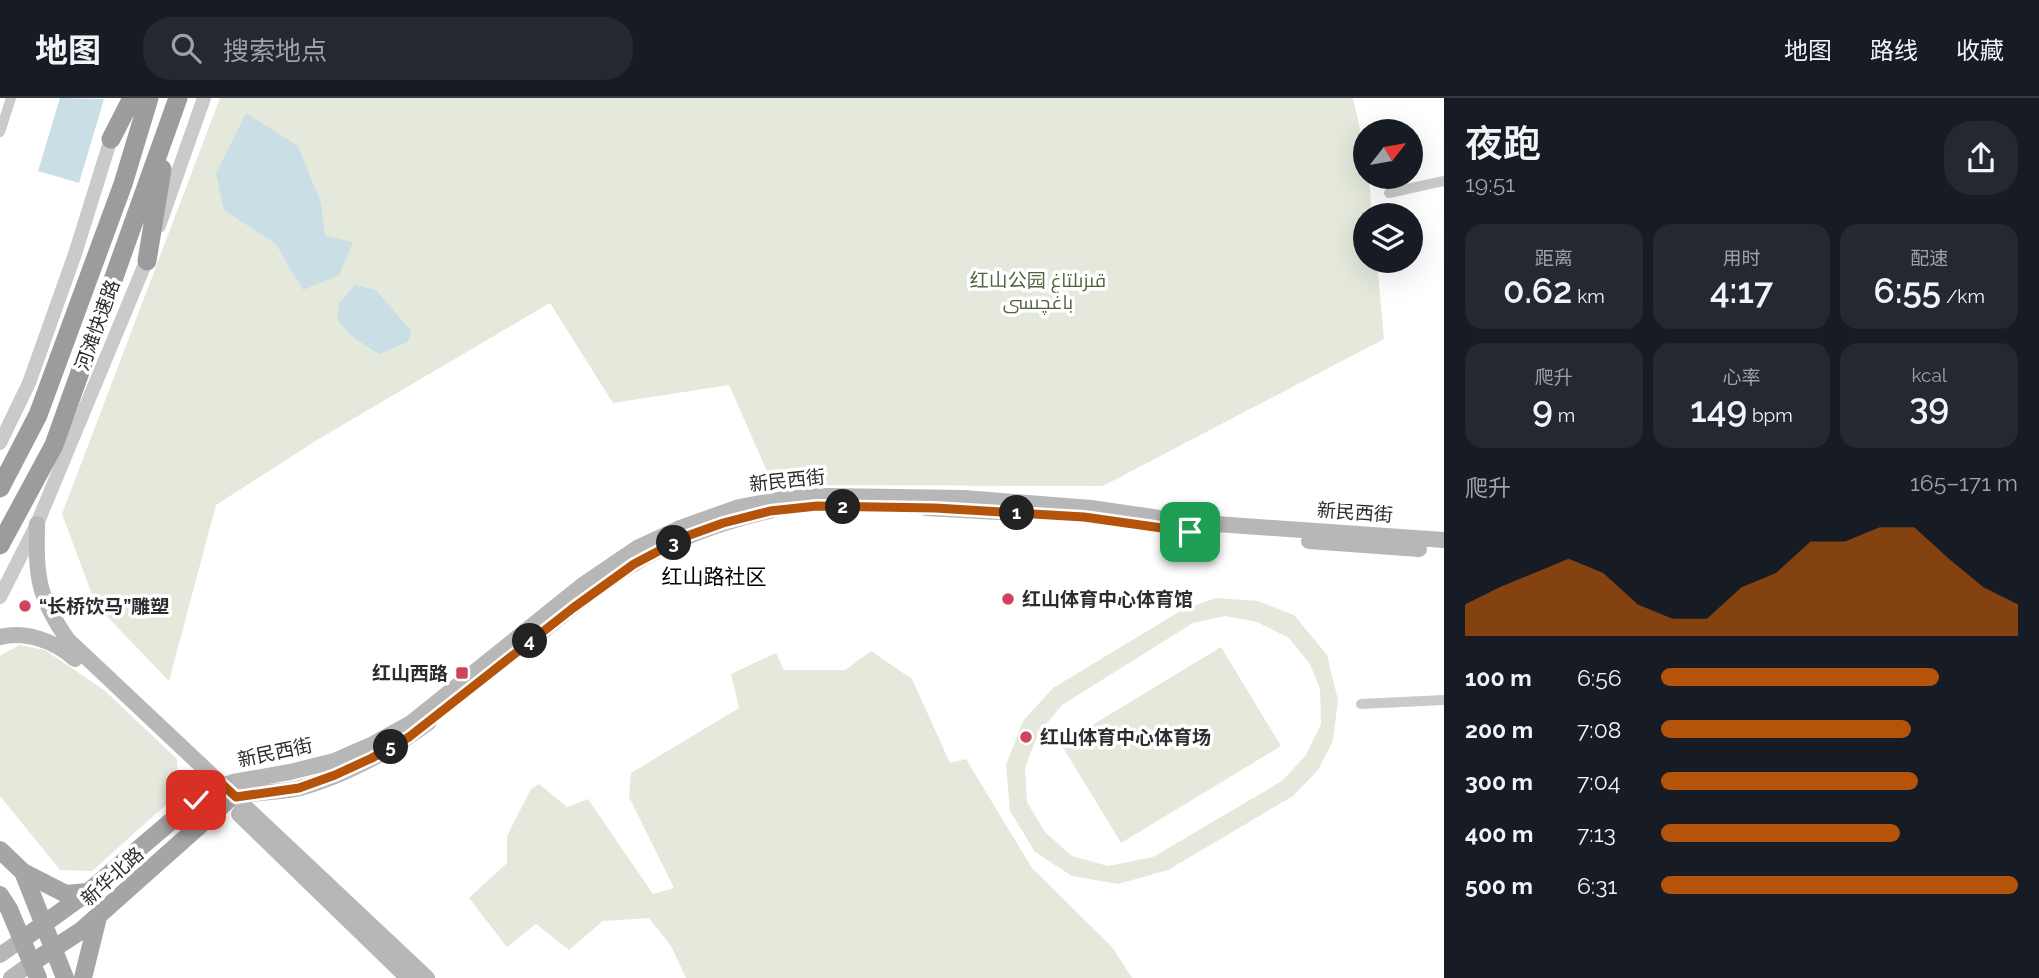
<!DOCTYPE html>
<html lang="zh">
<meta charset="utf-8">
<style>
body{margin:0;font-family:Raleway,Cairo,"Noto Sans SC",sans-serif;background:#242831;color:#f1f3f6;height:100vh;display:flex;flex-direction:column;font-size:26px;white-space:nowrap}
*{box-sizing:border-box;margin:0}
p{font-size:23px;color:#9ea1a6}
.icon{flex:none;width:38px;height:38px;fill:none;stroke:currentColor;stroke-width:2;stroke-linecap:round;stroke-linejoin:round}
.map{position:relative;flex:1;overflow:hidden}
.panel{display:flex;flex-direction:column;background:#171b24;width:595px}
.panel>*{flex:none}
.needle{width:46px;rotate:59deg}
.fabs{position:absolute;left:1353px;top:21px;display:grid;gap:14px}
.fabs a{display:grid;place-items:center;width:70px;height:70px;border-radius:50%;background:#171b24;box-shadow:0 7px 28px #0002;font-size:35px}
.pin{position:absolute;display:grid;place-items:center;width:60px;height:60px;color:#fff;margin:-30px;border-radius:14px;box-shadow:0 4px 10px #0006}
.km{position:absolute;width:35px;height:35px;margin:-18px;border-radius:50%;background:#222;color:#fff;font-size:19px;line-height:35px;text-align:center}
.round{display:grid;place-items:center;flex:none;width:74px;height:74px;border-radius:28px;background:#242831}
.overview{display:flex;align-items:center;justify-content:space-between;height:119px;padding:0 21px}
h1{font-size:38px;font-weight:600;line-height:52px}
.metrics{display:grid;grid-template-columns:repeat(3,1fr);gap:10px;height:119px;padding:7px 21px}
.metrics div{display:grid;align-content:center;border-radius:18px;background:#242831;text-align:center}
.metrics b{font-size:35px;font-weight:600}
.metrics small{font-size:19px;font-weight:400}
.metrics p{font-size:19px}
.chart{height:196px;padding:14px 21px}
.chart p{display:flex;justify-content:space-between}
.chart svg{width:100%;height:126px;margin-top:7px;fill:#b45309;opacity:.7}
ul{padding:0 21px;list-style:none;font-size:23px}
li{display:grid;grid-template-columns:112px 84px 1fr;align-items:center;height:52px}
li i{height:18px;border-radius:9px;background:#b45309}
header{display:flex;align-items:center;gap:42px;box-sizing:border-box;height:98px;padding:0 35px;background:#171b24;border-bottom:2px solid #363941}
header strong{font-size:33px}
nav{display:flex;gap:38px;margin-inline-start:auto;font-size:24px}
.search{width:490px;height:63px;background:#242831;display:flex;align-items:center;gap:18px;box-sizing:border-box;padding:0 24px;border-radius:28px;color:#9ea1a6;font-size:26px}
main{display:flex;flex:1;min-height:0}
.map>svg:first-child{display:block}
.green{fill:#e4e9dc;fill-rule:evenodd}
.water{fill:#cadee6}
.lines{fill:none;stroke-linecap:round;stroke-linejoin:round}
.minor{stroke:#cacaca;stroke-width:10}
.tertiary{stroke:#cacaca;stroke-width:14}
.secondary{stroke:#b7b7b7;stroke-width:16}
.primary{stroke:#a5a5a5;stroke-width:18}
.trunk{stroke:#9c9c9c;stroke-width:19}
.route-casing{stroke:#fff;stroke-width:14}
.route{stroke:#b45309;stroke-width:9}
.poi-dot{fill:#cf445a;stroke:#fff;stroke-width:2.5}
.labels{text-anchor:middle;stroke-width:7;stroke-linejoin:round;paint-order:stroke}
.park-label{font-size:19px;fill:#536340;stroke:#fff}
.street-label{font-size:19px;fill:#2d2d2d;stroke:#fff}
.poi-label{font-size:19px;font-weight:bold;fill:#2d2d2d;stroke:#fff;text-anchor:start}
.neighbourhood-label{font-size:21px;fill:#000;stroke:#fff}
</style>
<header>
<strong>地图</strong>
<div class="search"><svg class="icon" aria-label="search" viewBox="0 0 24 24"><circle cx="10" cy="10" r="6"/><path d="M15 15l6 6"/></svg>搜索地点</div>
<nav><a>地图</a><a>路线</a><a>收藏</a></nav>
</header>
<main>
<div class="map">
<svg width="1444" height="880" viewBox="0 0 1444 880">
<rect width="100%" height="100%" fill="#fff"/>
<path class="green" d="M220,0H1353L1365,53V79H1369L1372,117H1365V163H1377L1384,241L1103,388L773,387L729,287L613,305L550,205L317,342L216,407L169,583L96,507L62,416Z
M1216,500L1258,503L1294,517L1327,557L1338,602L1333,643L1318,672L1293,698L1168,772L1118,786L1072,778L1035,754L1010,713L1006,667L1023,623L1053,590L1182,512ZM1225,518L1257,524L1289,540L1310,566L1320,591L1321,626L1306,657L1282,683L1153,759L1108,768L1072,758L1045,734L1027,704L1025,670L1038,636L1062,607L1193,525Z
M19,547L45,552L104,592L177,661V697L92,773L60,772L0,698V558Z
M1221,549L1281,648L1121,745L1061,646Z
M871,553L912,581L950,665L966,661L1032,770L1112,849L1132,880H686L671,848L649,820L603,823L569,852L536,826L507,849L469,800L507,765V738L531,691L539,686L567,709L588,701L653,796L674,790L629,699L631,675L739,610L731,576L776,555L784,572H845Z"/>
<path class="water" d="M60,0L104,1L79,85L38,73Z
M246,15L298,48L321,105L325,138L353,144L339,177L303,192L276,146L224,112L216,75Z
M355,187L376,192L411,233L408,244L379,256L354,240L337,222L339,205Z"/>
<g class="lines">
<path class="minor" d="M0,34L11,0
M1389,95L1444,83
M1361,606L1444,602"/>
<path class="tertiary" d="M159,128L204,0
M0,345L29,285L75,156L114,31
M0,499L37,426L150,154"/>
<path class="secondary" d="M926,410L1015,415
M37,426C36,478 37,498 68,542L427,880
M1309,443L1419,451
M0,539C26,532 56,544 75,561
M529,544C569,513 609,477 655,454C691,435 730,422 770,413
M213,691L233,684L290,674L334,663L373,646L411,625L584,486L637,450L680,430L739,409L788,400L828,398L964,400L1091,410L1188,424L1444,442
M226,704C249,692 275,696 300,690C345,678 392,652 429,624
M239,716L408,880
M0,857L23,841
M11,880L33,864"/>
<path class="primary" d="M0,752L23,774L65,880
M23,774L66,796L88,794
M0,797L9,811L38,880
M23,841L88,794L196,702L213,691
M33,864L82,832L226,704
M83,880L98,819"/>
<path class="trunk" d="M111,41L132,0
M147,163L162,71
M0,390L38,317L123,86L149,0
M0,447L54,347L178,0"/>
</g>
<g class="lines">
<defs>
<path id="route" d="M196,702L223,687L236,699L299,690L335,677L372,660L409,639L573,510L634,466L687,438L723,425L770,413L817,408L935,410L1084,419L1190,434"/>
</defs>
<use href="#route" class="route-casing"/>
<use href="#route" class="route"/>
</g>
<g class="poi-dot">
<circle cx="1008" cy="501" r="7"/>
<circle cx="25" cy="508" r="7"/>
<rect x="455" y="568" width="14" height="14" rx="3.5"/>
<circle cx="1026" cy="639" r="7"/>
</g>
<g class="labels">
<g class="park-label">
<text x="1038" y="189">红山公园 قىزىلتاغ<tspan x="1038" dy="22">باغچىسى</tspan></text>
</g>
<g class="street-label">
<text transform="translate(97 227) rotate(-70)" y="7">河滩快速路</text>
<text transform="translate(787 382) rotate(-6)" y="7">新民西街</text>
<text transform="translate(1355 414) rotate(4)" y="7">新民西街</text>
<text transform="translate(275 654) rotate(-12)" y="7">新民西街</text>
<text transform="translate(112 778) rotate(-42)" y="7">新华北路</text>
</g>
<g class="poi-label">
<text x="1022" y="508">红山体育中心体育馆</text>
<text x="39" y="515">“长桥饮马”雕塑</text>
<text x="448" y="582" text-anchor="end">红山西路</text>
<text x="1040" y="646">红山体育中心体育场</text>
</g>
<g class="neighbourhood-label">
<text x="714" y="486">红山路社区</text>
</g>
</g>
</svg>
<div class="fabs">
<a><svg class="needle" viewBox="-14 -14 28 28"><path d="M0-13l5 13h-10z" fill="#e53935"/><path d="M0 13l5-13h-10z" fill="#9ea1a6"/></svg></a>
<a><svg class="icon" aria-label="layers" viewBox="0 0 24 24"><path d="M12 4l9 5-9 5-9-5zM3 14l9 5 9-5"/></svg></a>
</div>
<div class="pin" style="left:1190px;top:434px;background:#1e9e55"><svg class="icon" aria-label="arrive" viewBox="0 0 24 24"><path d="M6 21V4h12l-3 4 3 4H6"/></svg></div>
<div class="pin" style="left:196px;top:702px;background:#d93025"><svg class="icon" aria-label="check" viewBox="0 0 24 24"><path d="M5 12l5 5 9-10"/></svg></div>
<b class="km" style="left:1017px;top:415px">1</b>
<b class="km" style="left:843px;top:409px">2</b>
<b class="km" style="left:674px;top:445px">3</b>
<b class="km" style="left:530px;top:543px">4</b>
<b class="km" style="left:391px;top:649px">5</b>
</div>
<section class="panel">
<div class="overview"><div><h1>夜跑</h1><p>19:51</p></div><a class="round"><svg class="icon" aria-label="share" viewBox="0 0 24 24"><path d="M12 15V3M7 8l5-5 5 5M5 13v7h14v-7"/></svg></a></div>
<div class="metrics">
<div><p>距离</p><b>0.62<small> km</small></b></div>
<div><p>用时</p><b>4:17</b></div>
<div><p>配速</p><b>6:55<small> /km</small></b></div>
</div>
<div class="metrics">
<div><p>爬升</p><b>9<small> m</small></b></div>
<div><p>心率</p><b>149<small> bpm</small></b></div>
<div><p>kcal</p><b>39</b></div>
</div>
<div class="chart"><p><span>爬升</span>165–171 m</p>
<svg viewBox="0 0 160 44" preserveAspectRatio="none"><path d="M0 44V33L10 27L20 22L30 17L40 22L50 33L60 38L70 38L80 27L90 22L100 11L110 11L120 6L130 6L140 17L150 27L160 33V44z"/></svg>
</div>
<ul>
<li><b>100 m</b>6:56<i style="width:78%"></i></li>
<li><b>200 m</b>7:08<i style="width:70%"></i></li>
<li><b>300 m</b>7:04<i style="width:72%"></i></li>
<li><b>400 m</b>7:13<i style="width:67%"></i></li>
<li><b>500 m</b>6:31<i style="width:100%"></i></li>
</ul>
</section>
</main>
